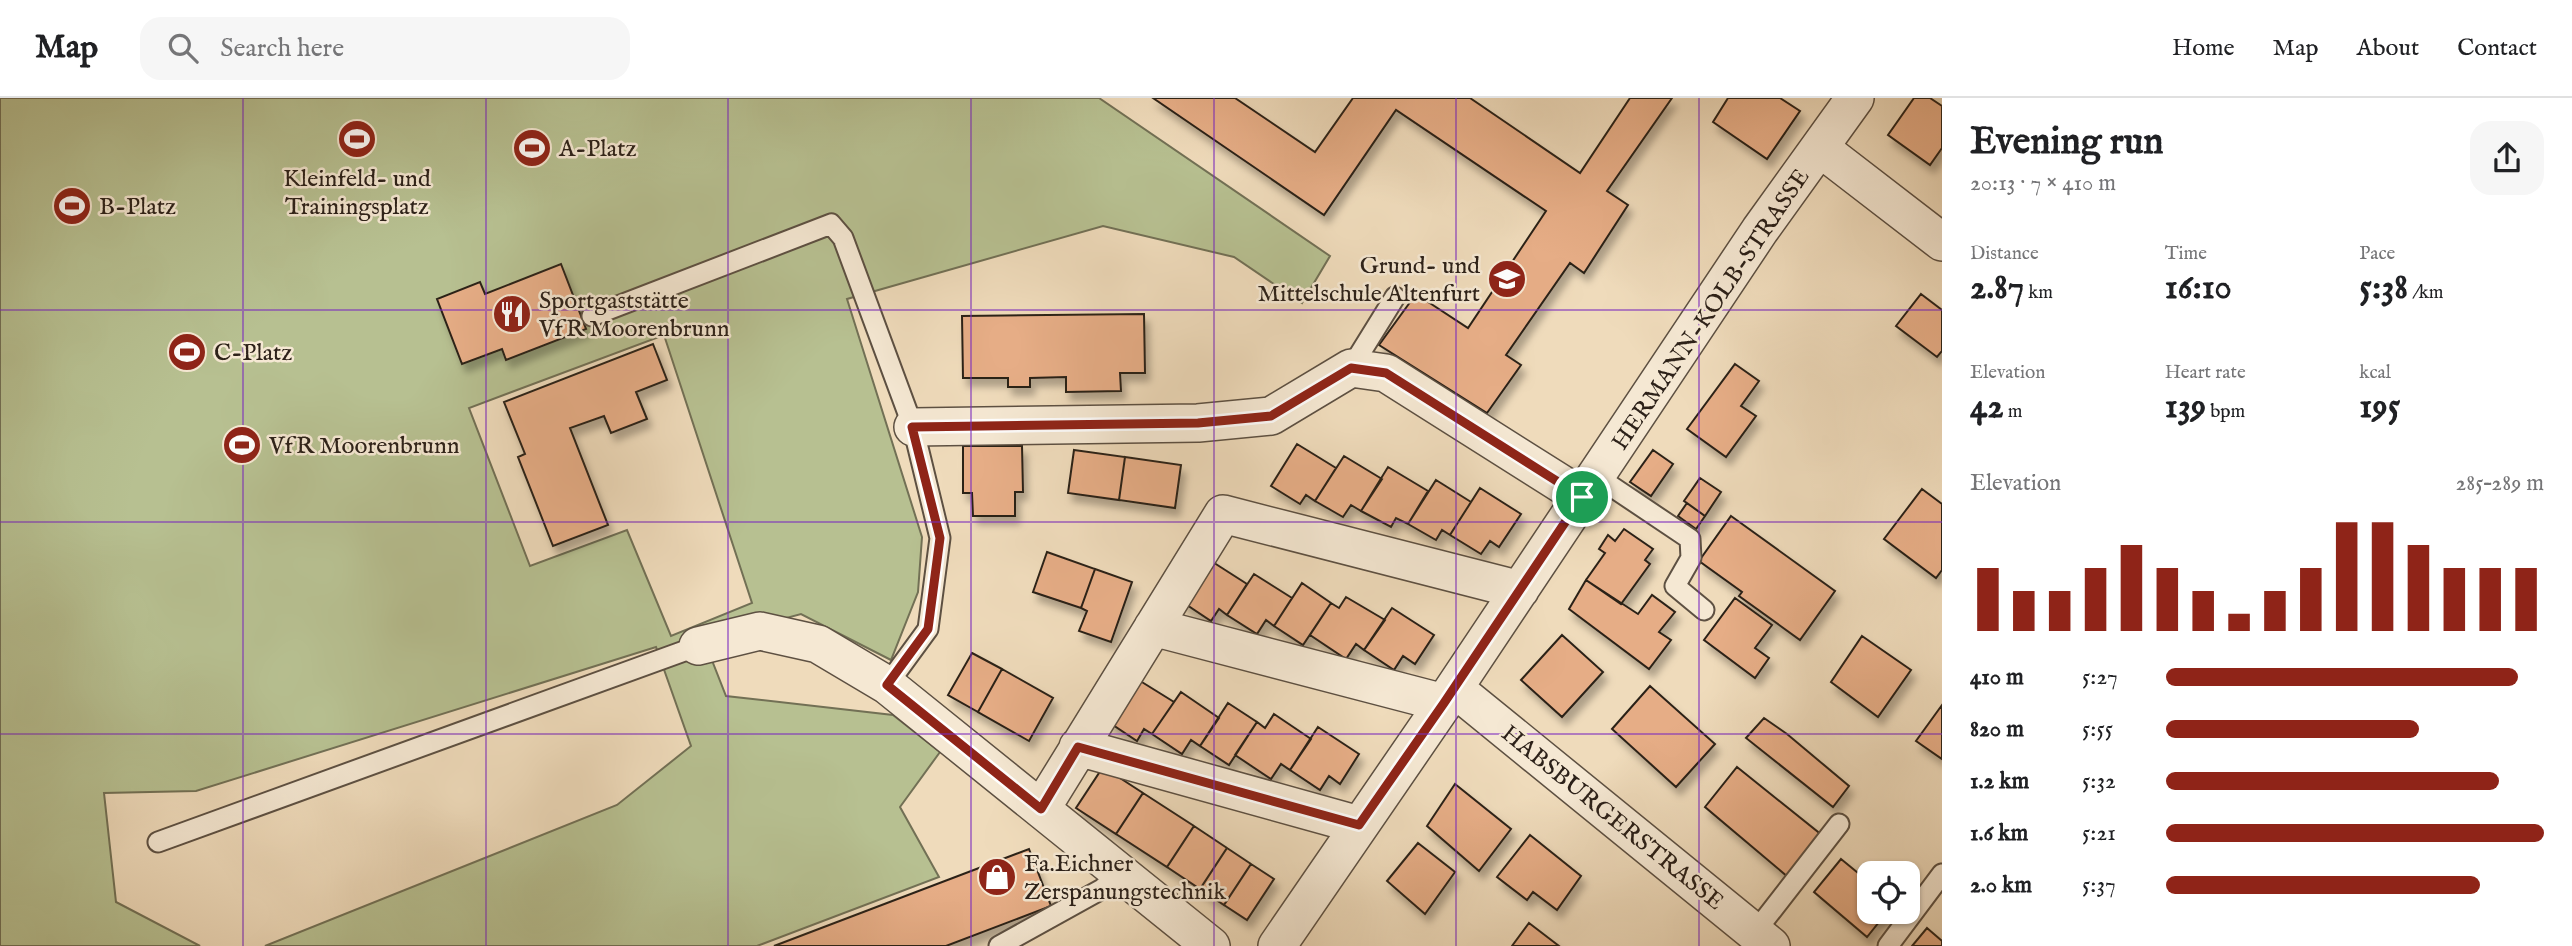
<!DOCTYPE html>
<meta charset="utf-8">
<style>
body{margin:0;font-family:"IM FELL English",serif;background:#f6f6f6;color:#202124;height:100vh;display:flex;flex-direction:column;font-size:26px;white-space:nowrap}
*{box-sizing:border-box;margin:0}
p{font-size:23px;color:#757577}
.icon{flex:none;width:38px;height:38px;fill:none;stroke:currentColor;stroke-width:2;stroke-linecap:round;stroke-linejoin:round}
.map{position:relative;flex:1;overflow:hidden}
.panel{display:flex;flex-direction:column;background:#fff;width:630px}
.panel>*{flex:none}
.fabs{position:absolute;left:1857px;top:763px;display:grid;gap:14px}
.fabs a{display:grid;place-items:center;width:63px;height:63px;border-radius:14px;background:#fff;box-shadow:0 2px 5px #0004;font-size:35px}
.pin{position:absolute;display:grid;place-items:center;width:60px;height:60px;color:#fff;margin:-30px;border:4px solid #fff;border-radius:50%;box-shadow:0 2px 7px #0007}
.round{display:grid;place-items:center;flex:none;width:74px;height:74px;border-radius:21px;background:#f6f6f6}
.summary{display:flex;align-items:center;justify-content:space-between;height:119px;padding:0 28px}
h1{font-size:38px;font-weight:800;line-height:52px}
.figures{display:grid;grid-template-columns:repeat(3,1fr);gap:10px;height:119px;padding:7px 28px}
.figures div{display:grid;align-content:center}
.figures b{font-size:35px;font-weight:800}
.figures small{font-size:19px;font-weight:400}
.figures p{font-size:19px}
.chart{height:196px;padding:14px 28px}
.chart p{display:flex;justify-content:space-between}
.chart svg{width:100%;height:126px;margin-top:7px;stroke:#8f2418;stroke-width:6}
ul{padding:0 28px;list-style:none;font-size:23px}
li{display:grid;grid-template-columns:112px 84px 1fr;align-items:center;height:52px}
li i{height:18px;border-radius:9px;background:#8f2418}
header{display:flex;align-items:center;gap:42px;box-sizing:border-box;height:98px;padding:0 35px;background:#fff;border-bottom:2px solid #e0e0e0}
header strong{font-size:33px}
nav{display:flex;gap:38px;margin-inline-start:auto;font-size:24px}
.search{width:490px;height:63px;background:#f6f6f6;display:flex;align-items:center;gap:18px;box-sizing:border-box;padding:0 24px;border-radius:21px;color:#757577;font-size:26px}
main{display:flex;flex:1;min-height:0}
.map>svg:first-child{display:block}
.green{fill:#b7c091;stroke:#727055;stroke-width:2;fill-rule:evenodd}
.building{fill:#e6ad86;stroke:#2c2119;stroke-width:2;filter:url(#shadow)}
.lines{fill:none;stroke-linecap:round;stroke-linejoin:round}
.service-casing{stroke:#5d5042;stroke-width:23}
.minor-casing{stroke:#5d5042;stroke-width:40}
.service{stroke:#f5e8d3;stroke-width:19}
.minor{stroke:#f5e8d3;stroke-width:37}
.route-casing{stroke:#fff;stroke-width:14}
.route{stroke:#8f2418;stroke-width:9}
.grid{fill:none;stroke:#7b2cbf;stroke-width:2;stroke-opacity:0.55}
.labels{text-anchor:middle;stroke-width:5;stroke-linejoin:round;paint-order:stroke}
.poi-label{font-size:24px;fill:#2c2119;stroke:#f5e8d3;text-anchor:start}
.street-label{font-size:24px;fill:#2c2119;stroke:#f5e8d3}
</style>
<header>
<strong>Map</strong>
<div class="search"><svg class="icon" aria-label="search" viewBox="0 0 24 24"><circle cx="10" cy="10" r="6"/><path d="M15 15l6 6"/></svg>Search here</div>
<nav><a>Home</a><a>Map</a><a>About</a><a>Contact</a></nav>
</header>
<main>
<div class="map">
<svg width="1942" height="848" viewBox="0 0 1942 848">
<defs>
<filter id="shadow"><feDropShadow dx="4.5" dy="8" stdDeviation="3.5" flood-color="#0004"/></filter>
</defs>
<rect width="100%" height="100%" fill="#efdbbb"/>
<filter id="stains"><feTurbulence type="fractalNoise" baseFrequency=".00286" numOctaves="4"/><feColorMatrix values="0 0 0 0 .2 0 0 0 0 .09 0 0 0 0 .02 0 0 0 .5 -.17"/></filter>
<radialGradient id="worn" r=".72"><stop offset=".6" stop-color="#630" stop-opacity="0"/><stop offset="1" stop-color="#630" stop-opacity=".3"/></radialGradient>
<path class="green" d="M0,0H1099L1330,158L1302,205L1234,159L1103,128L847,201L922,439L918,494L891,562L801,516L704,542L726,598L893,617L940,654L900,709L939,779L757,848H265L617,707L691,648L656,549L196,693L104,695L116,804L200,848H0ZM664,237L752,505L671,538L627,432L530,468L469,310Z"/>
<path class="building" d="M1153,0H1235L1315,54L1353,0H1470L1580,75L1630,0H1672L1607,93L1628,107L1584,175L1570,165L1506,257L1521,267L1487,315L1379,247L1416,196L1468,230L1546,113L1396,12L1324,117Z
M1728,0H1780L1800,13L1767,61L1713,24Z
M1914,0H1930L1942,8V50L1930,67L1888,37Z
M561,166L586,231L506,262L502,251L462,266L437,201L480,184L485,196Z
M1921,196L1942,212V253L1937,259L1896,228Z
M1144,216L1145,275H1120L1121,293L1066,294V279L1030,280V289H1008V280H963L962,218Z
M653,246L667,282L636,294L647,321L611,335L604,318L570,330L608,427L553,448L518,359L525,356L504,304Z
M1735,266L1759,283L1741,308L1756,318L1726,359L1687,331Z
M1297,346L1336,370L1315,403L1306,397L1300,406L1271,388Z
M963,348H1022L1023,394H1015V418H973L972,395H963Z
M1074,352L1125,359L1119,402L1068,395Z
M1653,352L1673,366L1651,398L1630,384Z
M1344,358L1382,381L1361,413L1351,407L1343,419L1315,403Z
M1125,359L1181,367L1175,410L1119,402Z
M1388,369L1428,393L1408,426L1396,420L1391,429L1361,413Z
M1700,380L1721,394L1705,418L1684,403Z
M1436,382L1471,404L1450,437L1442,432L1436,442L1408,426Z
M1480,390L1521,416L1499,449L1490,443L1481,456L1450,437Z
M1922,391L1942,406V472L1936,480L1884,441Z
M1687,405L1705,418L1696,431L1678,418Z
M1731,418L1835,493L1800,542L1739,498L1742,494L1699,463Z
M1624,431L1653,451L1645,462L1650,466L1621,506L1586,482L1605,455L1599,451L1608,437L1615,443Z
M1047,454L1095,471L1081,510L1033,494Z
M1208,461L1247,486L1227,517L1219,511L1211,523L1181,503Z
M1095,471L1132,484L1111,544L1079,533L1087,513L1081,510Z
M1254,476L1292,500L1274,528L1266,522L1257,536L1227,517Z
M1586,482L1638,516L1652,497L1675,514L1659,534L1671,542L1649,571L1569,511Z
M1302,485L1331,505L1303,547L1274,528Z
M1346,499L1385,522L1364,552L1356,546L1346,561L1310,537L1331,505L1339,510Z
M1735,500L1772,527L1755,550L1769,560L1755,580L1704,542Z
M1392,510L1434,537L1415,566L1403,558L1394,572L1364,552Z
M1562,537L1603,574L1562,619L1521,582Z
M1862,538L1911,572L1878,619L1831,584Z
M972,555L1002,571L978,614L948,597Z
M1002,571L1053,600L1029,643L978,614Z
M1137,581L1174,604L1152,636L1144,631L1137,643L1107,623Z
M1650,588L1715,646L1676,689L1612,631Z
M1181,594L1219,620L1200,648L1191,642L1182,656L1152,636Z
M1228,605L1257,624L1229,667L1200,648Z
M1942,607V661L1916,643Z
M1274,616L1311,641L1290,672L1281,666L1271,681L1235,657L1257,624L1265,630Z
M1764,620L1787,636L1849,688L1833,709L1746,640Z
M1318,629L1359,656L1340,686L1329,678L1320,692L1290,672Z
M1103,669L1143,695L1116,736L1076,710Z
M1737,669L1823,738L1788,779L1705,709Z
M1455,686L1511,731L1479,773L1427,728Z
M1143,695L1194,728L1167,769L1116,736Z
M1194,728L1227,750L1200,791L1167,769Z
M1530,737L1581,778L1557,812L1533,794L1527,802L1497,779Z
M1418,745L1455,774L1425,816L1387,783Z
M1227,750L1251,766L1224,807L1200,791Z
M1029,751L1051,808L946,848H774Z
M1841,761L1869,784V814H1887L1867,839L1814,794Z
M1251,766L1274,781L1247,822L1224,807Z
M1529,825L1559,848H1512Z
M1927,830L1942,843V848H1912Z"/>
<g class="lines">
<defs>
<path id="service" d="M592,218L831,126L843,140L913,329L940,440L928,531L887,587
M1351,270L1395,199
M1596,378L1690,441L1691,460L1675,488L1704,512
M158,744L698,548
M1755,834L1839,726
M999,848L1102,791L1121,775
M1888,848L1942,776"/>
<path id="minor" d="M1820,50L1942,144
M913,329L1198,325L1271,318L1351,270L1386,275L1582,399
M1153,529L1444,605
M698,548L760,533L818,546L887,587L1211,848
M1454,590L1771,848
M1078,649L1359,727
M1041,711L1223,416L1520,492
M1277,848L1444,605L1760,132L1855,0"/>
</defs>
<use href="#service" class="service-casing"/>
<use href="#minor" class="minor-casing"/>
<use href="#service" class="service"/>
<use href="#minor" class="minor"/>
</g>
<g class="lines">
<defs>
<path id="route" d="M1351,270L1386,275L1582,399L1444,605L1359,727L1078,649L1041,711L887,587L928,531L940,440L912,329L1198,325L1271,318Z"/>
</defs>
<use href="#route" class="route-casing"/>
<use href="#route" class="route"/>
</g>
<path class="grid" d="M243,0V848M486,0V848M728,0V848M971,0V848M1214,0V848M1456,0V848M1699,0V848M0,212H1942M0,424H1942M0,636H1942"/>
<defs>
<symbol id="stadium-disc" viewBox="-11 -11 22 22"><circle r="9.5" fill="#8f2418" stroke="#f5e8d3"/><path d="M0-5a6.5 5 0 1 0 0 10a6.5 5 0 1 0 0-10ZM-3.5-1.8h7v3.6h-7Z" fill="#fff"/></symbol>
<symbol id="school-disc" viewBox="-11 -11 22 22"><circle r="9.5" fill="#8f2418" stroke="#f5e8d3"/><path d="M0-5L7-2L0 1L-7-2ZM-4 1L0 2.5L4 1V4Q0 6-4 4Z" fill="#fff"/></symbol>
<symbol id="restaurant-disc" viewBox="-11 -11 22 22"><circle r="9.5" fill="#8f2418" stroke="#f5e8d3"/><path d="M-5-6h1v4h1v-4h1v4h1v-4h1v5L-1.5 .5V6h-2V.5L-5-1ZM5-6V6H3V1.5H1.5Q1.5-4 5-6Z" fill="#fff"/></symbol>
<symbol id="shop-disc" viewBox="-11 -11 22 22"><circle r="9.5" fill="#8f2418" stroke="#f5e8d3"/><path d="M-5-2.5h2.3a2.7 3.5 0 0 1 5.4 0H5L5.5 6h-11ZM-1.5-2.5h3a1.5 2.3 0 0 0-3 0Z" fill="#fff"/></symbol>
</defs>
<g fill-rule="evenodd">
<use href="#stadium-disc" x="335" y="19" width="44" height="44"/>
<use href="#stadium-disc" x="510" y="28" width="44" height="44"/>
<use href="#stadium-disc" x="50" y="86" width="44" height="44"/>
<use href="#school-disc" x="1485" y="159" width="44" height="44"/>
<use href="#restaurant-disc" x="490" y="194" width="44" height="44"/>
<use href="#stadium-disc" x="165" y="232" width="44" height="44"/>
<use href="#stadium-disc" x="220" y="325" width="44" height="44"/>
<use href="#shop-disc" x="975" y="757" width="44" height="44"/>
</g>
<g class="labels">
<g class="poi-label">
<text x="559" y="58">A-Platz</text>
<text x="357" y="88" text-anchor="middle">Kleinfeld- und<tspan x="357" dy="28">Trainingsplatz</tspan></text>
<text x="99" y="116">B-Platz</text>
<text x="1480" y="175" text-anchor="end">Grund- und<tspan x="1480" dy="28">Mittelschule Altenfurt</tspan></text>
<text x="539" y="210">Sportgaststätte<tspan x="539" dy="28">VfR Moorenbrunn</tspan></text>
<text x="214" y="262">C-Platz</text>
<text x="269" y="355">VfR Moorenbrunn</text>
<text x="1024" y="773">Fa.Eichner<tspan x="1024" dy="28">Zerspanungstechnik</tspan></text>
</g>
<g class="street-label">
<text transform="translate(1710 211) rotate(-56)" y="8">HERMANN-KOLB-STRASSE</text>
<text transform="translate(1613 719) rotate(39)" y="8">HABSBURGERSTRASSE</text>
</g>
</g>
<rect width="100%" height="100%" filter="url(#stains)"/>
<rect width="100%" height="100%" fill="url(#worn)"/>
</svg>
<div class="fabs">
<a><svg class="icon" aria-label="locate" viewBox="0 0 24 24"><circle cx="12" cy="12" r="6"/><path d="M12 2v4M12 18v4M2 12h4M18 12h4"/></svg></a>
</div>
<div class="pin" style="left:1582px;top:399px;background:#1e9e55"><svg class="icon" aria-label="arrive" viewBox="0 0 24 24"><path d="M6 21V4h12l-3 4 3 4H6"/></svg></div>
</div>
<section class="panel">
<div class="summary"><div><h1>Evening run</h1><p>20:13 · 7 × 410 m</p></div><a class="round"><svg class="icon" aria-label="share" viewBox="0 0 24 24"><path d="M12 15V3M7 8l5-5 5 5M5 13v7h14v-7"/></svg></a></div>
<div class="figures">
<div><p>Distance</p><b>2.87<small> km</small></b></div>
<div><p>Time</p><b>16:10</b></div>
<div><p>Pace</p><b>5:38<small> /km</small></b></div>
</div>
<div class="figures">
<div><p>Elevation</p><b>42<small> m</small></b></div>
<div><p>Heart rate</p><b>139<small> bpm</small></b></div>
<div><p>kcal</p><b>195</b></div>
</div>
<div class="chart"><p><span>Elevation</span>285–289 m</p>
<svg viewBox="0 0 160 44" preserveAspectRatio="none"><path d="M5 44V22M15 44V30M25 44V30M35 44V22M45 44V14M55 44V22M65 44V30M75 44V38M85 44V30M95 44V22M105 44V6M115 44V6M125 44V14M135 44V22M145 44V22M155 44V22"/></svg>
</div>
<ul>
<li><b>410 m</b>5:27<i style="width:93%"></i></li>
<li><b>820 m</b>5:55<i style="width:67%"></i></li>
<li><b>1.2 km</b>5:32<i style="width:88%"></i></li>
<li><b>1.6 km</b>5:21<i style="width:100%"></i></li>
<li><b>2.0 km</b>5:37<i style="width:83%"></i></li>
</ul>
</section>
</main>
